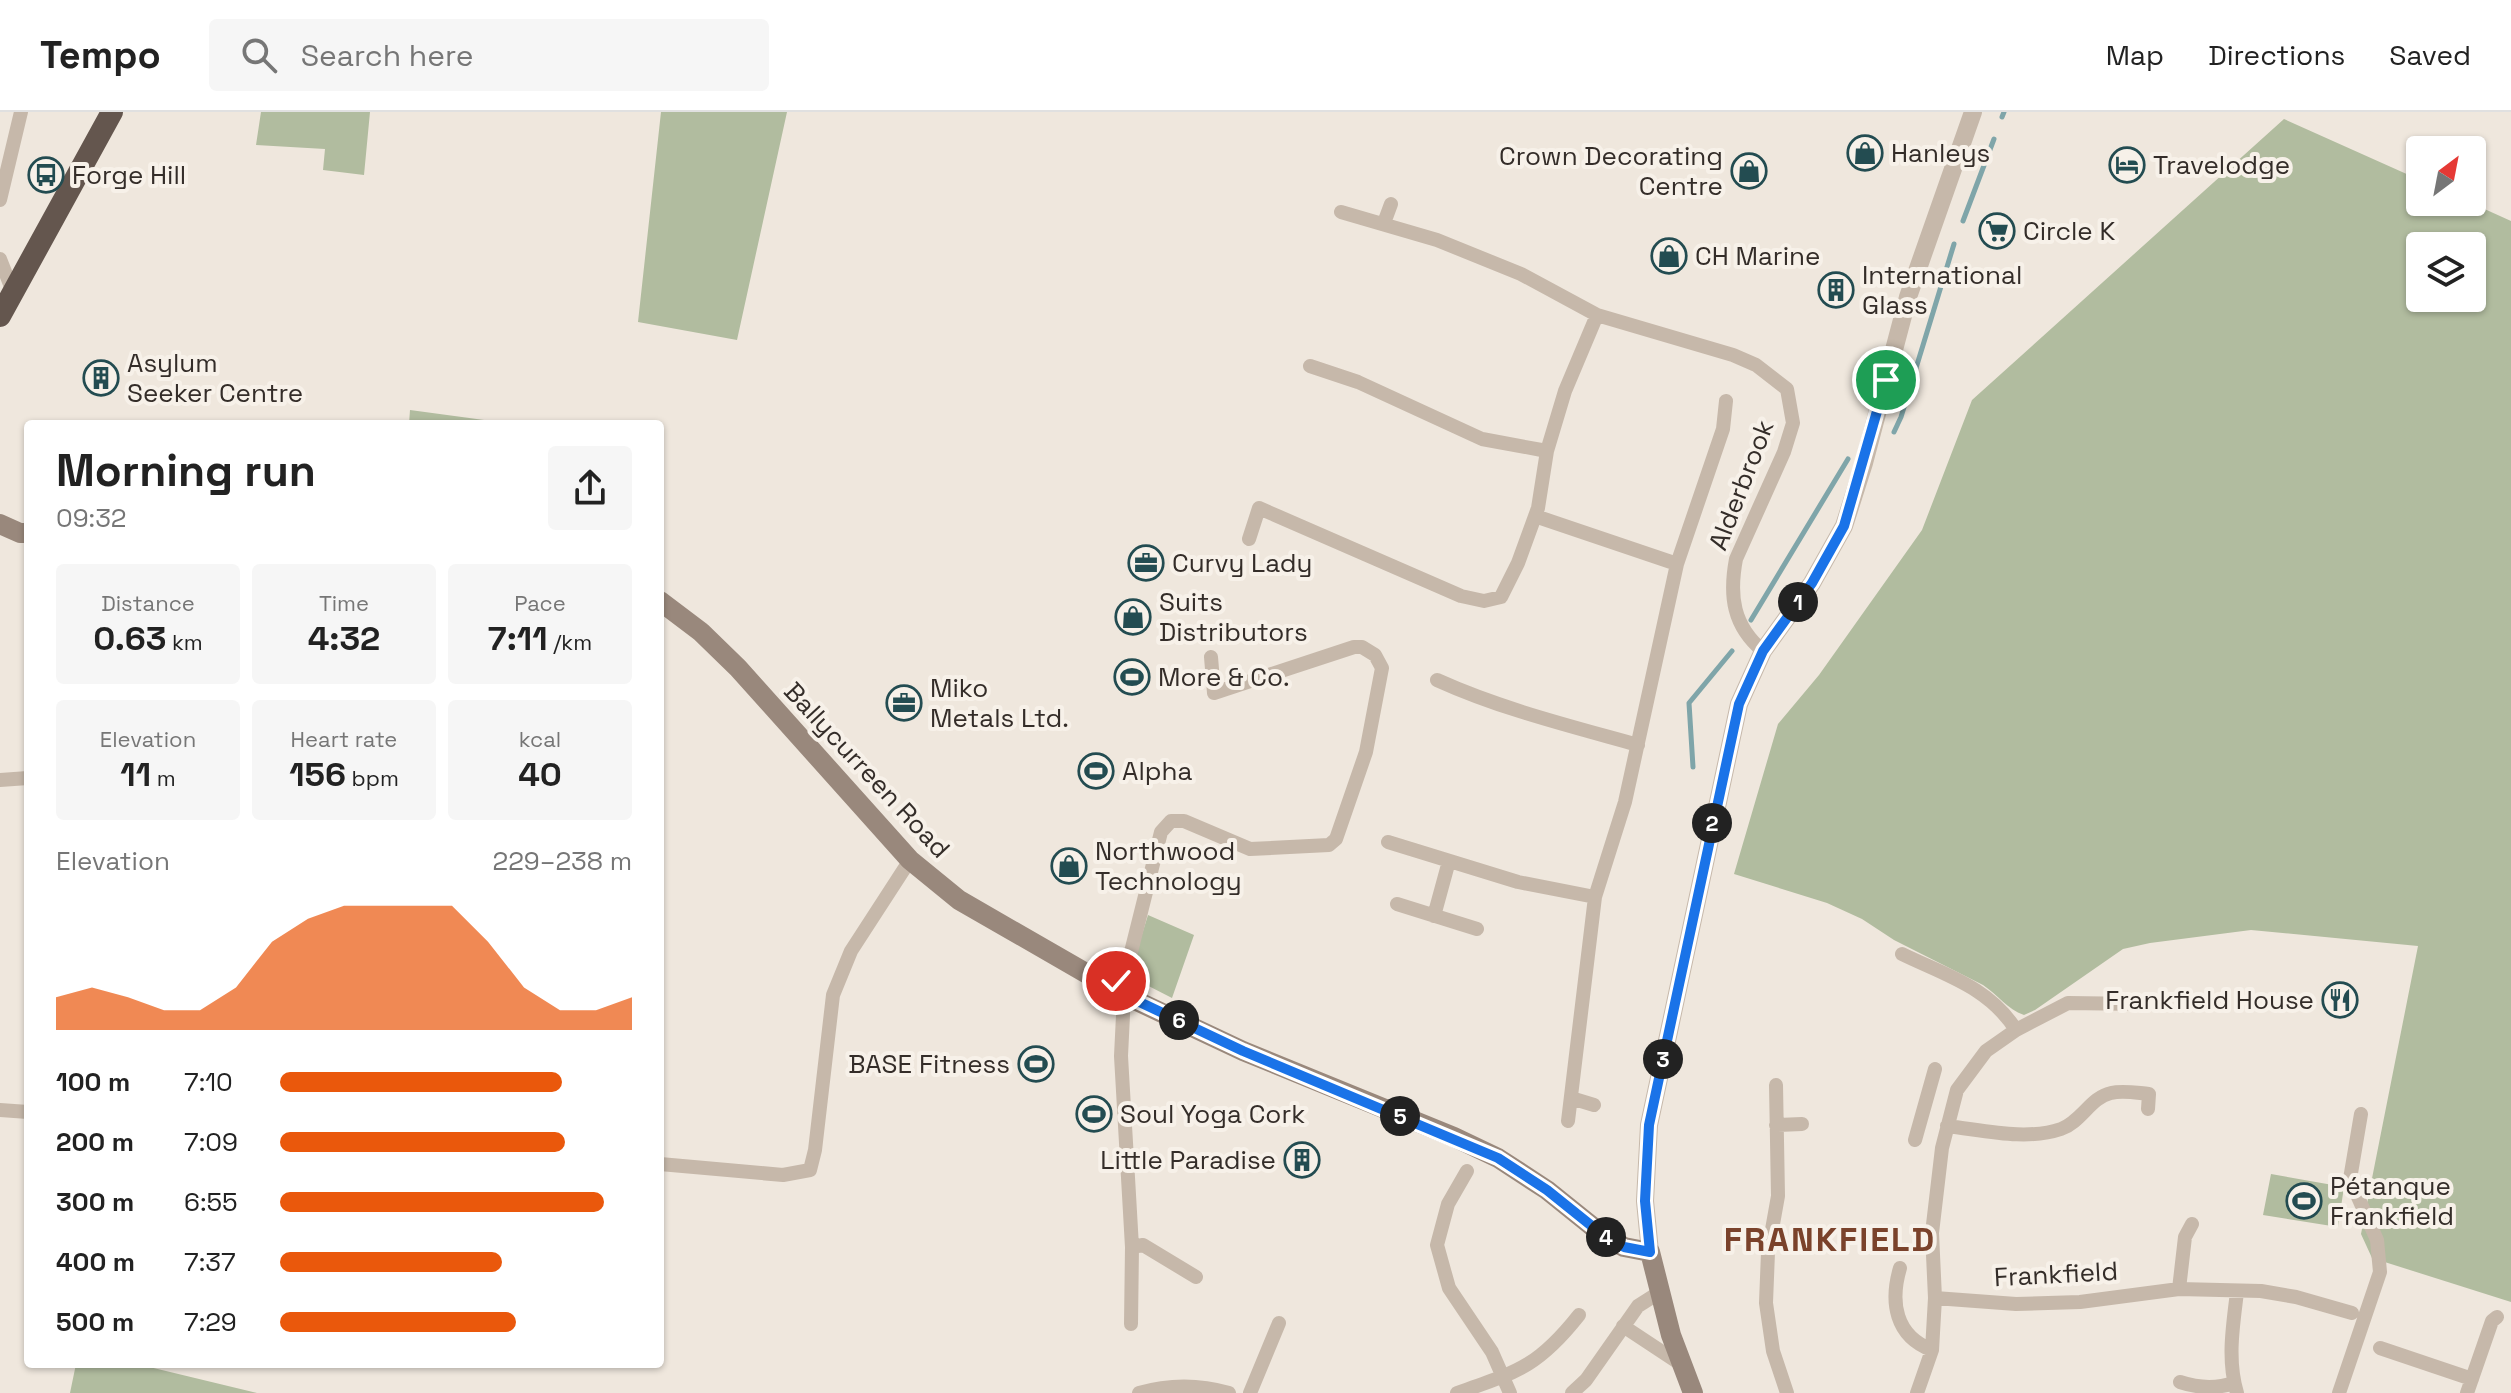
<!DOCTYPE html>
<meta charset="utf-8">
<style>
body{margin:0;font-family:"Space Grotesk",sans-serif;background:#f6f6f6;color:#222;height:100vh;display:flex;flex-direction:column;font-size:30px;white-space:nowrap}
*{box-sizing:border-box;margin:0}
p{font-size:26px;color:#767676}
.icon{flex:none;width:44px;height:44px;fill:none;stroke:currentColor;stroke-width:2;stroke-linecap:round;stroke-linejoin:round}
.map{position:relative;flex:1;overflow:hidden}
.sheet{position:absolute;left:24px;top:308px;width:640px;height:948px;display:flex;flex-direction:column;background:#fff;border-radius:8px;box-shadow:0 2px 6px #0004}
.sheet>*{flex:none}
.needle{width:52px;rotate:32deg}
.fabs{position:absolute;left:2406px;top:24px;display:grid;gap:16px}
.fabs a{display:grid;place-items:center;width:80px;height:80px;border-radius:8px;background:#fff;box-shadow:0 2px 6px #0004;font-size:40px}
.pin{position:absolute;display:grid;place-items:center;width:68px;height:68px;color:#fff;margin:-34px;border:4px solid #fff;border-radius:50%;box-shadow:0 2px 8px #0007}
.km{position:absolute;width:40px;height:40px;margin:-20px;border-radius:50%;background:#222;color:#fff;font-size:22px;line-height:40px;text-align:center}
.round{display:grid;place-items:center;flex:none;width:84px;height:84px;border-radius:8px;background:#f6f6f6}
.summary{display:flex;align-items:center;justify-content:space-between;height:136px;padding:0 32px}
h1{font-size:44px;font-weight:700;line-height:60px}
.metrics{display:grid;grid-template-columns:repeat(3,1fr);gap:12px;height:136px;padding:8px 32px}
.metrics div{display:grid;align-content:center;border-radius:8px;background:#f6f6f6;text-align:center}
.metrics b{font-size:34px;font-weight:700}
.metrics small{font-size:22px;font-weight:400}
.metrics p{font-size:22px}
.chart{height:224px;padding:16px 32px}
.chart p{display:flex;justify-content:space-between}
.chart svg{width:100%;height:144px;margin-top:8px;fill:#ea580c;opacity:.7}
ul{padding:0 32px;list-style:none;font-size:26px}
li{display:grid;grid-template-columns:128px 96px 1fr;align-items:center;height:60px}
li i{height:20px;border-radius:10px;background:#ea580c}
header{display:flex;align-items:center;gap:48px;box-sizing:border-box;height:112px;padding:0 40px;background:#fff;border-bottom:2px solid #e0e0e0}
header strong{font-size:38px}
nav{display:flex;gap:44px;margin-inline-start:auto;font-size:28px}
.search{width:560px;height:72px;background:#f6f6f6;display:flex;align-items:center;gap:20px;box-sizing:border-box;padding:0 28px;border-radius:8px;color:#767676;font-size:30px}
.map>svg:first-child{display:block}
.green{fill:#b1bc9f;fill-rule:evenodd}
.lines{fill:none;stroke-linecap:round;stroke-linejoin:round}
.stream{stroke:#7fa5a9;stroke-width:5}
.minor{stroke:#c6b8aa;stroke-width:14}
.tertiary{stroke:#c6b8aa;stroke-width:18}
.secondary{stroke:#99887c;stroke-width:20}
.trunk{stroke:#64564e;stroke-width:22}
.route-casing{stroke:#fff;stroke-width:16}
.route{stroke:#1a73e8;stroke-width:10}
.labels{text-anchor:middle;stroke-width:8;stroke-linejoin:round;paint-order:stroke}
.poi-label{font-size:26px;fill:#342d29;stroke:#f7f1e9;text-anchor:start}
.street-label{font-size:26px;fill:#342d29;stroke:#f7f1e9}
.district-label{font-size:34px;font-weight:bold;letter-spacing:2px;fill:#7a422b;stroke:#f7f1e9}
</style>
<header>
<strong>Tempo</strong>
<div class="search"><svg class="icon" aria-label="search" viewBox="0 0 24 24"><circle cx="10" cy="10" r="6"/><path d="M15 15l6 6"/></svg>Search here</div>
<nav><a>Map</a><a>Directions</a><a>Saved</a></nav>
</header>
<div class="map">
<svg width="2511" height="1281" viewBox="0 0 2511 1281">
<rect width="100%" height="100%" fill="#efe7dd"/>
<path class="green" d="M261,0H370L364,63L323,58L325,37L256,33Z
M661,0H787L737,228L638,210Z
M2284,7L2420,68V90H2469L2511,109V1190L2372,1146L2361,1122L2418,834L2251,818L2150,831L2123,837L2035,898L2024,903C2007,897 1998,883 1983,873L1894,828L1862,807L1827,791L1734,762L1778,612L1819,563L1922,418L1972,288ZM2420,134H2472V186H2420Z
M410,298L513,312H409Z
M1148,803L1194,823L1172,886L1129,864Z
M2271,1062L2344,1075L2338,1115L2263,1103Z
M76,1252H137L257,1281H70Z"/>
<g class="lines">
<path class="stream" d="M2002,5L2004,0
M1963,109L1994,27
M1894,320L1901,305L1954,132
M1751,508L1848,347
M1693,655L1689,591L1732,539"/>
<path class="minor" d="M0,88L21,0
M1341,100L1437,128L1521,162L1597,203L1733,243L1756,253L1787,277L1793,311L1784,340L1736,447C1729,484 1733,514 1763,539
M1384,111L1391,92
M0,147L13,180
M1310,254L1358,270L1482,327L1547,339
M1535,404L1677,452
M1249,427L1259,396L1461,484L1484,489L1501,485L1518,451L1538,396L1547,339L1565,279L1597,203
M1437,568C1501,597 1570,614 1638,633
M0,668L28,666
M1388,730L1518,770L1595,785
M1397,792L1477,817
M1434,804L1449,749
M1902,842C1945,863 1989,875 2016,918L1986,939L1957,978L1942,1036L1932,1121L1935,1186L1932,1238L1917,1281
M1112,877L1131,840L1161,720L1171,709H1184L1250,737L1329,733L1336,727L1366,640L1382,556L1375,543L1362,535H1354L1214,581L1211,545
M1124,883L1121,944L1132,1135L1131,1212
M2016,918L2068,891L2140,892
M1776,973L1778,1084L1768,1140L1766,1191L1773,1239L1787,1281
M1571,986L1594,993
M0,998L28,1000
M1568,1009L1595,785L1625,690L1677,452L1723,317L1726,289
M1776,1013L1802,1012
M1947,1014C1983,1018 2026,1029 2061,1017C2081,1010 2091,985 2111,981C2123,978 2137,981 2149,982L2148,997
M1915,1028L1935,957
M660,1052L783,1063L810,1058L815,1038L833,883L851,839L910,748
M1467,1059L1448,1092L1437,1133L1449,1176L1492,1240L1510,1281
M1132,1135L1143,1133L1196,1165
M1900,1156C1890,1190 1895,1224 1932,1238
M2179,1177L2185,1125L2192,1112
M1935,1186L2016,1192L2080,1190L2179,1177L2261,1179L2296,1185L2352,1201
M1623,1214L1682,1253
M2380,1236L2472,1267
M2180,1270C2198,1276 2216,1277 2234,1271
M1139,1281C1170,1272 1198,1272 1229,1281
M1250,1281L1279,1211
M1457,1281C1517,1260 1538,1255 1579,1203
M1572,1281L1586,1268L1638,1194L1660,1180
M2237,1281C2227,1247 2233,1214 2237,1180
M2339,1281L2380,1160L2377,1128L2350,1067L2361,1002
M2467,1281L2492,1209L2497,1205"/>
<path class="tertiary" d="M1650,1140L1645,1089L1649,1013L1739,592L1763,539L1812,471L1844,414L1864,351L1908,185L1973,0"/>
<path class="secondary" d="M0,412L20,421H28
M660,489L701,520L738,556L910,748L959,788L1124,883L1243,939L1454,1025L1498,1046L1547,1078L1603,1123L1624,1135L1650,1140L1671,1223L1693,1281"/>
<path class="trunk" d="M0,204L112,0"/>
</g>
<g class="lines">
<defs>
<path id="route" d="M1116,869L1112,877L1243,939L1498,1046L1547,1078L1603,1123L1624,1135L1650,1140L1645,1089L1649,1013L1739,592L1763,539L1812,471L1844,414L1886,268"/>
</defs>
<use href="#route" class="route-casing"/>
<use href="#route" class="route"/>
</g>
<defs>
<symbol id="shop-ring" viewBox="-11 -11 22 22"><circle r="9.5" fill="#f7f1e9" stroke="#234c51" stroke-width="1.5"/><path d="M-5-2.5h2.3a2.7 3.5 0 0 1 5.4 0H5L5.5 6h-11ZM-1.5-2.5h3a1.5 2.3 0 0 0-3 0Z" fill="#234c51"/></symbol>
<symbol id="hotel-ring" viewBox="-11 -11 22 22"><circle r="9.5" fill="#f7f1e9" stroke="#234c51" stroke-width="1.5"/><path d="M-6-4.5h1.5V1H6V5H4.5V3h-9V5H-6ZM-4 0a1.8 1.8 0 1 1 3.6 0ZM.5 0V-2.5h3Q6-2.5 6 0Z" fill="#234c51"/></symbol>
<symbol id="bus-ring" viewBox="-11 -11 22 22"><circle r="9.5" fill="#f7f1e9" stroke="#234c51" stroke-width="1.5"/><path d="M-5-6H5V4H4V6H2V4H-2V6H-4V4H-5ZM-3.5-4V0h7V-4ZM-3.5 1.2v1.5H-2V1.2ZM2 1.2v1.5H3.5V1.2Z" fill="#234c51"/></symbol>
<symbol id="supermarket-ring" viewBox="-11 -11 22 22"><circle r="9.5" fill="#f7f1e9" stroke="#234c51" stroke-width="1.5"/><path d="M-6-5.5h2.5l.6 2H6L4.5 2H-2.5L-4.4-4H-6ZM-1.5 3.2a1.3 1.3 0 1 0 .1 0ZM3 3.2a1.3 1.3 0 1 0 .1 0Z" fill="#234c51"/></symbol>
<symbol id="building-ring" viewBox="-11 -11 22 22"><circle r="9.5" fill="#f7f1e9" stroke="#234c51" stroke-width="1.5"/><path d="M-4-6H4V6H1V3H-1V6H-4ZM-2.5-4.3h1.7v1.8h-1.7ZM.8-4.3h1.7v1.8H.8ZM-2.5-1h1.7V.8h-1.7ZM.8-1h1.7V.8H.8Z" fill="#234c51"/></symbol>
<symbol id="office-ring" viewBox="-11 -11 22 22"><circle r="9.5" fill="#f7f1e9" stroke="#234c51" stroke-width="1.5"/><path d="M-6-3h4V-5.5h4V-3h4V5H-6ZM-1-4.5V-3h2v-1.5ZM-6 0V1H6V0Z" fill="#234c51"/></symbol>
<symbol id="stadium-ring" viewBox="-11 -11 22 22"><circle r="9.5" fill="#f7f1e9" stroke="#234c51" stroke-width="1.5"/><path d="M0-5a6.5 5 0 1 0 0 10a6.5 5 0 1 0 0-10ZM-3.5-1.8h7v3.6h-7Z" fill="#234c51"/></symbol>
<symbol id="restaurant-ring" viewBox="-11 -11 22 22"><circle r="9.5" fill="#f7f1e9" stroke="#234c51" stroke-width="1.5"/><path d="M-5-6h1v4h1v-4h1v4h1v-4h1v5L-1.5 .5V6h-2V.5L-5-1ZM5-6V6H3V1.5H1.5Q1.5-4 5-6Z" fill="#234c51"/></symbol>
</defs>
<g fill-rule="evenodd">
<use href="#shop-ring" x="1845" y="21" width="40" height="40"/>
<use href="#hotel-ring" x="2107" y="33" width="40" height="40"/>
<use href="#shop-ring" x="1729" y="39" width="40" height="40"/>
<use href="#bus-ring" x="26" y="43" width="40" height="40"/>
<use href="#supermarket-ring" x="1977" y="99" width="40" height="40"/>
<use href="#shop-ring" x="1649" y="124" width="40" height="40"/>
<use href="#building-ring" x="1816" y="158" width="40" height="40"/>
<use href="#building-ring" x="81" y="246" width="40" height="40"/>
<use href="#office-ring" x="1126" y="431" width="40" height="40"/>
<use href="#shop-ring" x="1113" y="485" width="40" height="40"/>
<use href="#stadium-ring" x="1112" y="545" width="40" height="40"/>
<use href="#office-ring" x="884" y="571" width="40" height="40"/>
<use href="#stadium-ring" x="1076" y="639" width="40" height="40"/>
<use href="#shop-ring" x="1049" y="734" width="40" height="40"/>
<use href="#restaurant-ring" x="2320" y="868" width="40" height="40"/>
<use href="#stadium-ring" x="1016" y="932" width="40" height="40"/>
<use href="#stadium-ring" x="1074" y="982" width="40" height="40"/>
<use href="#building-ring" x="1282" y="1028" width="40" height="40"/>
<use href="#stadium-ring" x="2284" y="1069" width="40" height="40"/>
</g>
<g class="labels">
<g class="poi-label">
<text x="1891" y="50">Hanleys</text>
<text x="1723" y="53" text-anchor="end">Crown Decorating<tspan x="1723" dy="30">Centre</tspan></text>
<text x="2153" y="62">Travelodge</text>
<text x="72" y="72">Forge Hill</text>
<text x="2023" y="128">Circle K</text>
<text x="1695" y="153">CH Marine</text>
<text x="1862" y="172">International<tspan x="1862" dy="30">Glass</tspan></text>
<text x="127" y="260">Asylum<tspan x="127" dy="30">Seeker Centre</tspan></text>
<text x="1172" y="460">Curvy Lady</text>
<text x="1159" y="499">Suits<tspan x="1159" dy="30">Distributors</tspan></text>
<text x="1158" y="574">More &amp; Co.</text>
<text x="930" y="585">Miko<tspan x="930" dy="30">Metals Ltd.</tspan></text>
<text x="1122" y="668">Alpha</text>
<text x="1095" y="748">Northwood<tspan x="1095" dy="30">Technology</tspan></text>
<text x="2314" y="897" text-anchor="end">Frankfield House</text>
<text x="1010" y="961" text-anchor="end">BASE Fitness</text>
<text x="1120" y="1011">Soul Yoga Cork</text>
<text x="1276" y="1057" text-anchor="end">Little Paradise</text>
<text x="2330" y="1083">Pétanque<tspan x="2330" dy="30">Frankfield</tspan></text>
</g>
<g class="street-label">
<text transform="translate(1741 373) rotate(-69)" y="9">Alderbrook</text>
<text transform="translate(867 658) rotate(47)" y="9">Ballycurreen Road</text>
<text transform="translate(2056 1162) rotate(-3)" y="9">Frankfield</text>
</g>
<g class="district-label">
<text x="1830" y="1139">FRANKFIELD</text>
</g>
</g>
</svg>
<div class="fabs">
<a><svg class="needle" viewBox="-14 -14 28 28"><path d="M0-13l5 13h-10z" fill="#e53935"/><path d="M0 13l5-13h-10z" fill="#767676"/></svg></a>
<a><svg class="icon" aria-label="layers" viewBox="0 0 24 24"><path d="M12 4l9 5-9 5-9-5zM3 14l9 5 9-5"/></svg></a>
</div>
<div class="pin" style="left:1886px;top:268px;background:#1e9e55"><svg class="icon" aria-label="arrive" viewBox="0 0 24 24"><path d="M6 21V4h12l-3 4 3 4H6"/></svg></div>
<div class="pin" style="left:1116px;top:869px;background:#d93025"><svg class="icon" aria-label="check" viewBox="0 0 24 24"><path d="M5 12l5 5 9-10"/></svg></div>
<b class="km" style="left:1798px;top:490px">1</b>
<b class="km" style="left:1712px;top:711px">2</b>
<b class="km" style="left:1663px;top:947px">3</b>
<b class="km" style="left:1606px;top:1125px">4</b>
<b class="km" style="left:1400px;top:1004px">5</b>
<b class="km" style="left:1179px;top:908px">6</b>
<section class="sheet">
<div class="summary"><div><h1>Morning run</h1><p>09:32</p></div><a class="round"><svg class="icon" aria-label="share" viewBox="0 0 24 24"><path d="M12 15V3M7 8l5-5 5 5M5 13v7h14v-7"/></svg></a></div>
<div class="metrics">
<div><p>Distance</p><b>0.63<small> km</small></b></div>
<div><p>Time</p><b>4:32</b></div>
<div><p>Pace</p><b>7:11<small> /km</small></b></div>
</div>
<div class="metrics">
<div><p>Elevation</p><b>11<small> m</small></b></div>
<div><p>Heart rate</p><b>156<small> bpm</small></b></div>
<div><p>kcal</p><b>40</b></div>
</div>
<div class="chart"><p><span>Elevation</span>229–238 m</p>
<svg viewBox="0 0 160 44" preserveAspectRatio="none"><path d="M0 44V34L10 31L20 34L30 38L40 38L50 31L60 17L70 10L80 6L90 6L100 6L110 6L120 17L130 31L140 38L150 38L160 34V44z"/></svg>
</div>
<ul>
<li><b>100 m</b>7:10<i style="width:80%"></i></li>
<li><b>200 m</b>7:09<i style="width:81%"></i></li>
<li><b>300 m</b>6:55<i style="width:92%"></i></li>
<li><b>400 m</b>7:37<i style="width:63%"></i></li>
<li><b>500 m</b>7:29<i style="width:67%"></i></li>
</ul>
</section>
</div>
